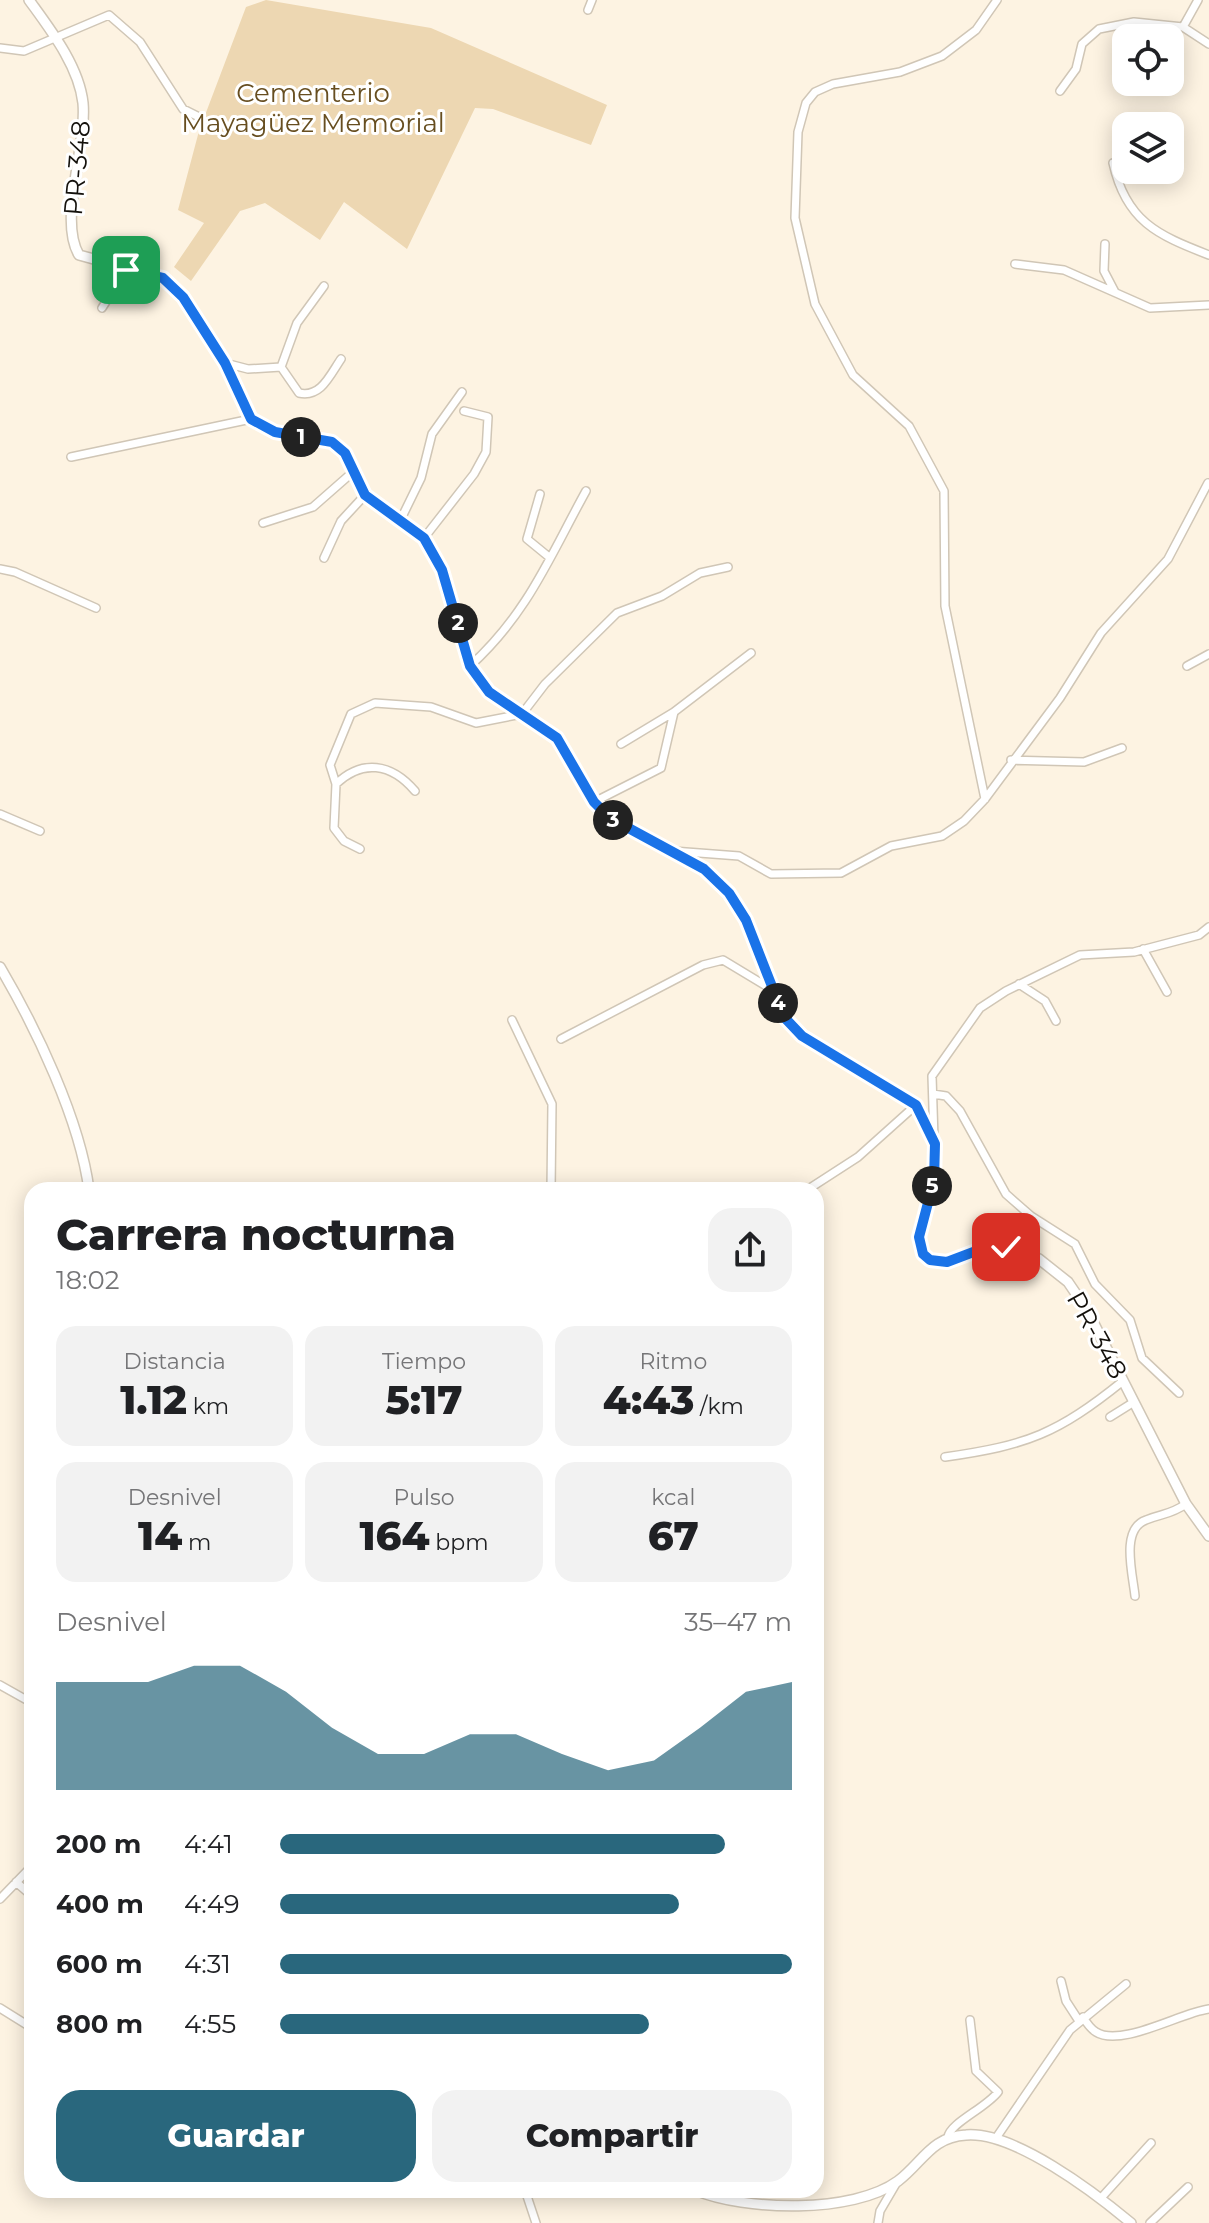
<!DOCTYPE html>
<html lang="es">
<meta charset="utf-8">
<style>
body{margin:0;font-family:Montserrat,sans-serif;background:#f2f2f2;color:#202124;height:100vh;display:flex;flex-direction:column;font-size:30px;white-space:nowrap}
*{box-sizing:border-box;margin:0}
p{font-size:26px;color:#757577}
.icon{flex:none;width:44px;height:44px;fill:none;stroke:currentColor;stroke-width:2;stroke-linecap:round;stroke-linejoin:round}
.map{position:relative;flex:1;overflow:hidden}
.drawer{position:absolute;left:24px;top:1182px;width:800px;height:1016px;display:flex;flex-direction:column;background:#fff;border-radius:24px;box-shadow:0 4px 20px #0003}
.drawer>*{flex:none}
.buttons{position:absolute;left:1112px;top:24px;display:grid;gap:16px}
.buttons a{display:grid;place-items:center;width:72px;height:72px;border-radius:16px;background:#fff;box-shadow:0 4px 20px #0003;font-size:40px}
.pin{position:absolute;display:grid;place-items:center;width:68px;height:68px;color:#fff;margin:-34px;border-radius:16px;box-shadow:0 4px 12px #0006}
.km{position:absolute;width:40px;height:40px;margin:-20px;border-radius:50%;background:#222;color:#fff;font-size:22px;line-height:40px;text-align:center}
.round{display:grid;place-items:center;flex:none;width:84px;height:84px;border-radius:24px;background:#f2f2f2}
.summary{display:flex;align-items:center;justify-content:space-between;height:136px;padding:0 32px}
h1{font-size:44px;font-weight:800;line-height:60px}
.metrics{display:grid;grid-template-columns:repeat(3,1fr);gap:12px;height:136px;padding:8px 32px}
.metrics div{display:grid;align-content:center;border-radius:20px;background:#f2f2f2;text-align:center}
.metrics b{font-size:40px;font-weight:800}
.metrics small{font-size:22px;font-weight:400}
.metrics p{font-size:22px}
.chart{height:224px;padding:16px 32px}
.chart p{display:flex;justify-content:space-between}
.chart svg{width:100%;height:144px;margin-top:8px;fill:#29677d;opacity:.7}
.primary-button{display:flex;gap:16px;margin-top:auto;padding:16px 32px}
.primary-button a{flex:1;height:92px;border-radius:24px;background:#29677d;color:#fff;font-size:32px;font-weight:800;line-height:92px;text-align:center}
.primary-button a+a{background:#f2f2f2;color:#202124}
ul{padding:0 32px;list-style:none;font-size:26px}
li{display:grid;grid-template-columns:128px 96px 1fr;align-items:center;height:60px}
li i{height:20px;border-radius:10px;background:#29677d}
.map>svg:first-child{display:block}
.green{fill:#edd7b2}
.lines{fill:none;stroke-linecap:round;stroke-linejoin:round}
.minor-casing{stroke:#d0c6b6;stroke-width:10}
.tertiary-casing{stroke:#d0c6b6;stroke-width:12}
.minor{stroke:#fff;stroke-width:7}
.tertiary{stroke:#fff;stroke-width:9}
.route-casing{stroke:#fff;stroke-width:16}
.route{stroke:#1a73e8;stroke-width:10}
.labels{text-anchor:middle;stroke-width:6;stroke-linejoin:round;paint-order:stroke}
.park-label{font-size:26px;fill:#674e20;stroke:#fff}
.street-label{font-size:26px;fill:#14110c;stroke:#fff}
</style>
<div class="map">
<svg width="1209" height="2223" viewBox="0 0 1209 2223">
<rect width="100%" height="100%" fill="#fdf3e2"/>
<path class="green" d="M266,0L431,28L607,105L591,145L493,109L475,108L407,249L344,202L320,240L265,203L240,211L191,281L174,267L204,223L178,210L199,131L246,7Z"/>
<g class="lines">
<defs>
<path id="minor" d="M588,10L592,0
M1183,27L1198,0
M0,48L24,51L109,15L140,42L183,109L197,116
M1060,91L1076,69L1082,44L1099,29L1134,22L1183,27L1209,44
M1113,163C1126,221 1157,235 1209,255
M1105,244L1104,271L1115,292
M1015,264L1064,270L1150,308L1209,305
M324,286L297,323L281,367L299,393C321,398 330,375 341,359
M102,308L126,270
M225,363L248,369L281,367
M71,457L251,419
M540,494L527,539L549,557
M401,519L421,478L432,434L462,392
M263,523L313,507L354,471
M424,538L474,474L486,452L488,417L464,411
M324,558L341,521L365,495
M0,569L15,572L96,608
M470,666C528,613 549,558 586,491
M1187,666L1209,654
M621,744L674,712
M1011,760L1084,762L1122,748
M336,784C362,759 391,763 415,791
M985,799L945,606L944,491L909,426L853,375L815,304L795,218L798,132L806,103L815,92L833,84L900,72L942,56L976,30L997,0
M594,802L661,768L674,712L751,653
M0,814L40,831
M360,849L344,841L334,828L336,784L330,765L351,714L375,703L431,707L476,723L522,714L545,684L617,613L662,596L700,573L728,567
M673,851L739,856L771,874L841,873L891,846L942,836L964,821L985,799L1060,698L1101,633L1168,559L1208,483
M1143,949L1167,992
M1019,984L1045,1001L1056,1021
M512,1020L552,1104L551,1190
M561,1039L703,965L723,960L771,989
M933,1094L946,1096L960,1111L1006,1194L1031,1216L1075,1244L1095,1284L1130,1320L1142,1358L1179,1393
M934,1139L932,1076L980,1008L1006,991L1080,955L1134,952L1199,935L1209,927
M807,1190L858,1157L916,1105
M1110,1417L1134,1402
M945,1457C1028,1445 1057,1434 1123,1381
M1135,1596C1133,1575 1120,1529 1146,1520C1163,1513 1170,1515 1186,1504
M0,1685L32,1703
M16,1882L32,1896
M0,1899L32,1866
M1061,1981L1066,2001L1079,2021
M0,2008L32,2028
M1083,2017C1086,2022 1091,2029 1096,2032C1121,2048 1182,2012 1209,2009
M948,2137C950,2123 986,2108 998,2092L976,2071L970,2020
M996,2138L1070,2030L1126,1984
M525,2190L536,2223
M1101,2198L1151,2143
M878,2223L880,2211L897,2182
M1150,2223L1188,2187"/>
<path id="tertiary" d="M29,0C50,29 79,66 83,103C87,147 58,220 79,255L163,278L183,297L225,363L251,419L275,432L332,442L345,453L365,495L424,538L442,570L470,666L489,692L557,738L594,802L610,818L704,869L729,893L746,920L784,1017L802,1036L916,1105L935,1144L934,1180L919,1237L923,1254L930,1260L947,1262L984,1248L1006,1247L1039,1259L1068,1282L1087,1310L1186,1504L1209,1536
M0,967C36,1028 80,1120 89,1190
M695,2190C745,2211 853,2214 898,2181C923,2162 931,2137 966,2135C1014,2131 1095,2193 1131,2223"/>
</defs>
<use href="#minor" class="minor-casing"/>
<use href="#tertiary" class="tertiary-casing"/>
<use href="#minor" class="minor"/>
<use href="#tertiary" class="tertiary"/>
</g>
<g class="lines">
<defs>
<path id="route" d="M126,270L163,278L183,297L225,363L251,419L275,432L332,442L345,453L365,495L424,538L442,570L470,666L489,692L557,738L594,802L610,818L704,869L729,893L746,920L784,1017L802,1036L916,1105L935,1144L934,1180L919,1237L923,1254L930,1260L947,1262L984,1248L1006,1247"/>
</defs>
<use href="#route" class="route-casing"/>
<use href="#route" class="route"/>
</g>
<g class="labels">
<g class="park-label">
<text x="313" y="102">Cementerio<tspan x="313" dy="30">Mayagüez Memorial</tspan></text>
</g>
<g class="street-label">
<text transform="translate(77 168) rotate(-85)" y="9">PR-348</text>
<text transform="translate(1097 1335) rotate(61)" y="9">PR-348</text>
</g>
</g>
</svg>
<div class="buttons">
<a><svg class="icon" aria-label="locate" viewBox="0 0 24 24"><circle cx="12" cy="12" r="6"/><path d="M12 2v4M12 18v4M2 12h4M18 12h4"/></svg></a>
<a><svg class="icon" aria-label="layers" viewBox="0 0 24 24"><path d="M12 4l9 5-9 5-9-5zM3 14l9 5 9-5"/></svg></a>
</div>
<div class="pin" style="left:126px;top:270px;background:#1e9e55"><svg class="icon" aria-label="arrive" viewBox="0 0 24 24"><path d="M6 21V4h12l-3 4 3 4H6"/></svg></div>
<div class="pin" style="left:1006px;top:1247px;background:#d93025"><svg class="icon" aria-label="check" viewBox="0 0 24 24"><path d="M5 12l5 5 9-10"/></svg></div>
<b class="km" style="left:301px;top:437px">1</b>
<b class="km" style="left:458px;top:623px">2</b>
<b class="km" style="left:613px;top:820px">3</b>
<b class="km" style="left:778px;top:1003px">4</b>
<b class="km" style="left:932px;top:1186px">5</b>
<section class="drawer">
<div class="summary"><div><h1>Carrera nocturna</h1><p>18:02</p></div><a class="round"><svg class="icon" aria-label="share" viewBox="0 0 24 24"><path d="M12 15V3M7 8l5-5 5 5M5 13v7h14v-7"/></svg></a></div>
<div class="metrics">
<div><p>Distancia</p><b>1.12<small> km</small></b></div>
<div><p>Tiempo</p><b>5:17</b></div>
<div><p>Ritmo</p><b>4:43<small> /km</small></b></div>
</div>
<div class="metrics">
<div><p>Desnivel</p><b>14<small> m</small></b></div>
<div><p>Pulso</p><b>164<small> bpm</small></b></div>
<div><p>kcal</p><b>67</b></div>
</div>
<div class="chart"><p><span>Desnivel</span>35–47 m</p>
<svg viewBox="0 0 160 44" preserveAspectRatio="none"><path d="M0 44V11L10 11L20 11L30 6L40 6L50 14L60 25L70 33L80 33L90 27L100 27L110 33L120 38L130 35L140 25L150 14L160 11V44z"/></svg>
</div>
<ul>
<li><b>200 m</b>4:41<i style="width:87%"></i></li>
<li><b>400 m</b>4:49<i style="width:78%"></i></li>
<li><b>600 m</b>4:31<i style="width:100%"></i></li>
<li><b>800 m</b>4:55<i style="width:72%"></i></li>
</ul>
<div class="primary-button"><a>Guardar</a><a>Compartir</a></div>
</section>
</div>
